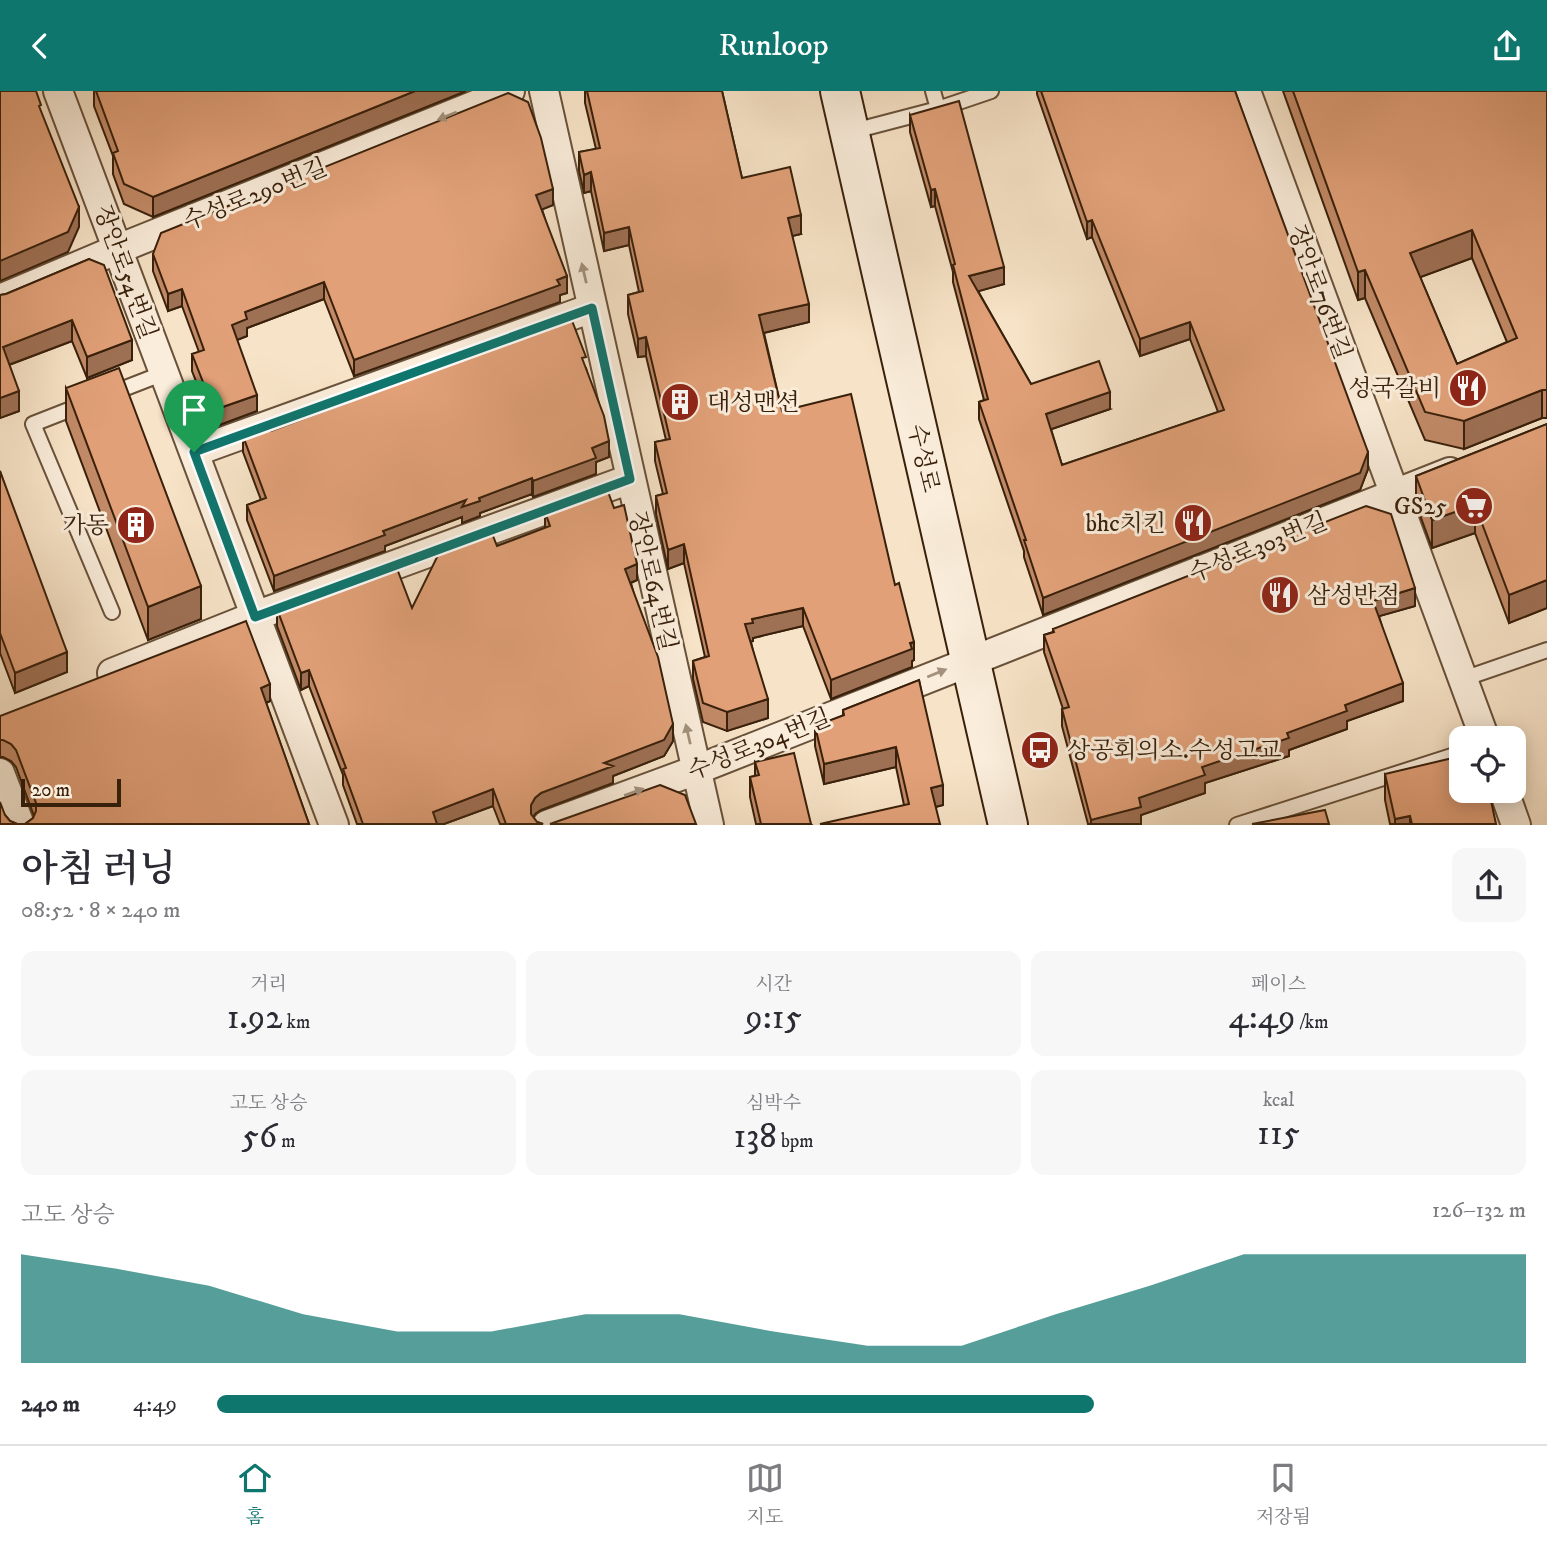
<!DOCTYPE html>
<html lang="ko">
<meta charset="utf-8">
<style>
body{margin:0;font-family:"IM FELL DW Pica","Noto Serif KR",serif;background:#f7f7f7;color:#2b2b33;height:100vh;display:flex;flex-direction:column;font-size:26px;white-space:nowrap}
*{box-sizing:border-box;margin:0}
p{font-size:23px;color:#7c7c81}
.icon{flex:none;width:38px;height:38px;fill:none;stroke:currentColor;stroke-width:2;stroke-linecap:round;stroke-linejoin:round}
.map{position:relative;height:734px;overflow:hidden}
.details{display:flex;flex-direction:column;background:#fff;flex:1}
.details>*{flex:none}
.buttons{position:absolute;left:1449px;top:635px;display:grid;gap:14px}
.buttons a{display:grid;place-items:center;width:77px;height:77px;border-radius:14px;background:#fff;box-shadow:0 4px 18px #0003;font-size:35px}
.scale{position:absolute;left:21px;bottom:18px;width:100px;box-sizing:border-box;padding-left:7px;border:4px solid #39200b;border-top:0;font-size:19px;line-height:24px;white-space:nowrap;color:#39200b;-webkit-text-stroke:5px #faeddb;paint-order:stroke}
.pin{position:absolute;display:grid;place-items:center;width:60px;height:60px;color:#fff;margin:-72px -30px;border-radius:50% 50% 50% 0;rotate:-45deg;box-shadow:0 0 7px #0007}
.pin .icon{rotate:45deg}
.round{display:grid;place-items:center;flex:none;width:74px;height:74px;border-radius:14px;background:#f7f7f7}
.head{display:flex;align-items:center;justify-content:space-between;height:119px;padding:0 21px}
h1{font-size:38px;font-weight:600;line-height:52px}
.figures{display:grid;grid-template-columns:repeat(3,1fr);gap:10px;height:119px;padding:7px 21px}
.figures div{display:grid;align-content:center;border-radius:14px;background:#f7f7f7;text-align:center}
.figures b{font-size:35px;font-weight:600}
.figures small{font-size:19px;font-weight:400}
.figures p{font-size:19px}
.chart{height:196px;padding:14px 21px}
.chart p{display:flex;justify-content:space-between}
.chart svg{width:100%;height:126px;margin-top:7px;fill:#0f766e;opacity:.7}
ul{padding:0 21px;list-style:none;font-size:23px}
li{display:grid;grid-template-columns:112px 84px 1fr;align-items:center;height:52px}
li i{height:18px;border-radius:9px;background:#0f766e}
header{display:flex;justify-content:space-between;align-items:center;height:91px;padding:0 21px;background:#0f766e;color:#fff;font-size:32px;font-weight:600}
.tabs{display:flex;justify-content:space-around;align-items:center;height:98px;border-top:2px solid #e1e1e2;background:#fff;font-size:19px;color:#7c7c81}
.tabs a{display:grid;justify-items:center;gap:4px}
.tabs .selected{color:#0f766e}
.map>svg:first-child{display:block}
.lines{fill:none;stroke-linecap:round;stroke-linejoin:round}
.lane-casing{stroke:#68513a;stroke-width:18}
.street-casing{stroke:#68513a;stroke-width:32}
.secondary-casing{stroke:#39200b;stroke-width:42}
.lane{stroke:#faeddb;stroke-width:14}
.street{stroke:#faeddb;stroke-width:28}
.secondary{stroke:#faeddb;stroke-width:38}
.wall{fill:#c28a67;stroke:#39200b;stroke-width:2;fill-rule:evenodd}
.shaded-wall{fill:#9e7054;stroke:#39200b;stroke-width:2}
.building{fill:#e1a078;stroke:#39200b;stroke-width:2;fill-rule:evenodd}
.oneway{fill:#a3917d}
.route-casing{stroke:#fff;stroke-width:14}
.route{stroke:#0f766e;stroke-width:9}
.labels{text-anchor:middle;stroke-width:6;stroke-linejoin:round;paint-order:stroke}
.street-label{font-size:24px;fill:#39200b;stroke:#faeddb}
.poi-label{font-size:24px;fill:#39200b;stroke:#faeddb;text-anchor:end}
</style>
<header><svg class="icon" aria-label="back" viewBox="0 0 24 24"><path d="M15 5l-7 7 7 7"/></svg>Runloop<svg class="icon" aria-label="share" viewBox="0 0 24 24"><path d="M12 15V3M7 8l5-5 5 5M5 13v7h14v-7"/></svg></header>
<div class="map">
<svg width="1547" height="734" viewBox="0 0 1547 734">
<rect width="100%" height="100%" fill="#f7e3c7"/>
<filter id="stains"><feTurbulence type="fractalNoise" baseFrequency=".00286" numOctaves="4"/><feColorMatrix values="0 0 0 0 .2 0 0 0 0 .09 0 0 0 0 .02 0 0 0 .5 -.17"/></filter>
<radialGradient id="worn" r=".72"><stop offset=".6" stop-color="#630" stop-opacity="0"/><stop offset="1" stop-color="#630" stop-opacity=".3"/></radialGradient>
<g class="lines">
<defs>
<path id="lane" d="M933,0L938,18
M850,41L938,18L991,0
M110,303L164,282
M84,313L33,333L112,521
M1463,588L1547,559
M1237,734L1461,662"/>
<path id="street" d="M58,0L334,734
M544,0L709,734
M1246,0L1485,648
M0,208L118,158L510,0
M194,361L592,217
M112,582L255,525L630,388
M0,682L20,734
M1504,700L1516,734
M547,734L696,679L1450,381"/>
<path id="secondary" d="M840,0L1008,734"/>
</defs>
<use href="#lane" class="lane-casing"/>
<use href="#street" class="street-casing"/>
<use href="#secondary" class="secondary-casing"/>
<use href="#lane" class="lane"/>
<use href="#street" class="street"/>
<use href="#secondary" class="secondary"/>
</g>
<path class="wall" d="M94,0H466L153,126L124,113L113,83V65L94,15Z
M585,0H722L742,87L801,143L792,145L809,231L764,242L782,320L895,494L914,569L912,570V576L831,608L803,535L753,547V550L751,551L768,627L727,640L703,631L693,588V570L705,566L684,472L668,478L656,423V405L663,403L655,370V351L666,349L646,265L638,266L628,223V204L639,201L629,154L604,160L591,100L584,102L579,80V61L596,58L585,12Z
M1037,0H1235L1368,378L1360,399L1043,524L1024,466V460L979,328V311L984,309L953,191V181L935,115L931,116L910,41V24L1004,193L978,200L1031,293L1110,318L1051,338L1062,374L1218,321L1190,248L1140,265L1092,146L1087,148L1037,3Z
M1283,0H1547V327H1542L1464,358L1425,349L1365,207L1358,209ZM1472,167L1507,251L1457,273L1420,186Z
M553,114L542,118L567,202L560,204V211L354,285L324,208L247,237V245L237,249L257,320L214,336L192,280V263L199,261L182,215L168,220L153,180V163Z
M89,168L132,269L87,287L72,250L9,274L19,320L0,327V204L6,203Z
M586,277L609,366L596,371V383L533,406L532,403L480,422V425L462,432V426L385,455V460L274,500L247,429V414L261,409L243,361V345L271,340L366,304V301Z
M66,297L201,528L148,549L66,330Z
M1547,333V517L1509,532L1475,442L1432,457L1416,413V385Z
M0,380L67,581L15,602L0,562Z
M545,421L637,489L631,492L673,650L664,665L613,685V692L541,719L535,723L533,726L537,731L543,733H500L493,715L444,733H357L343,694V684L309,595L301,599L277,535V518L412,517L497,455L545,437Z
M1415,515L1379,525L1403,610L1347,630V638L1289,659V665L1205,692V702L1141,724V733H1088L1062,635V618H1063L1044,561V544L1053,541V538Z
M919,589L943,714L936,716L904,714L896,676L824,693L815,655V635L843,625V619Z
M270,610L266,612L309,733H0L5,724L10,730L17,733H25L33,727L34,725L16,676L11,670L3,666H0V625Z
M755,671L811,733H756L750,706V686L755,685Z
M1385,683L1496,733H1390L1385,709Z"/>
<path class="shaded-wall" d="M415,0H466L153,126V106Z
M591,81V100L584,102V84Z
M553,98V114L536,121V104Z
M935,98V115L931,116V99Z
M79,116V136L68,161L0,190V170Z
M801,124V143L788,146V127Z
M1092,129V146L1087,148V131Z
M629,136V154L604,160V142Z
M1472,139V167L1410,190V162Z
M1004,176V193L969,203V185Z
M1365,179V207L1358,209V181Z
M567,185V202L560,204V211L354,285V269Z
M324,191V208L247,237V245L232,251V234L245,221Z
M182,198V215L168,220V203Z
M809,213V231L759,243V224Z
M72,229V250L3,276V256Z
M1190,231V248L1140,265V248Z
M646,246V265L638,266V248Z
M132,249V269L87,287V266Z
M1542,299V327L1464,358V330Z
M19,300V320L0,327V307Z
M1110,301V318L1046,340V323Z
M257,304V320L214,336V319Z
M609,350V366L596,371V383L533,406V390L592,357Z
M1368,361V378L1360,399L1043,524V507Z
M532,387V403L480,422V425L462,432V426L385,455V460L274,500V485L383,440L466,409L479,407Z
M1475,414V442L1432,457V429Z
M684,453V472L668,478V459Z
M637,473V489L625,494V478Z
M1547,489V517L1509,532V504Z
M201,495V528L148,549V516Z
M1415,497V515L1373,527V510Z
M803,517V535L753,547V550L745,552V533L752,528Z
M914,551V569L912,570V576L831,608V589Z
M67,561V581L15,602V582Z
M309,579V595L301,599V582Z
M1403,592V610L1347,630V638L1289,659V665L1205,692V702L1141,724V733H1091V729L1202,676L1287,642L1345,614Z
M270,593V610L261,614V597Z
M768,608V627L727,640V621Z
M673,633V650L664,665L613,685V692L541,719L535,723L531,731V714L535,707L541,702L604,672Z
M896,656V676L824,693V673Z
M943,694V714L931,717V697Z
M493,698V715L444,733H433V721Z
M1410,725V733H1395V728Z"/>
<path class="building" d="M0,0H36L41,14L39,15L79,116L68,141L0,170Z
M96,0H415L153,106L124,93L113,62L118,60Z
M587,0H722L742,87L790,76L801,124L788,127L809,213L759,224L782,320L851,303L895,494L899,492L914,551L910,552L912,558L831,589L803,517L752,528L753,532L745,533L768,608L727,621L703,612L693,570L709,565L684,453L668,459L656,405L667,402L655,351L670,348L646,246L638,248L628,204L643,200L629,136L604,142L591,81L584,84L579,61L600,57Z
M1041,0H1235L1368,361L1360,382L1043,507L1024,449H1026L979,311L988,308L953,174L955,173L935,98L931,99L910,24L959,10L1004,176L969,185L1031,293L1099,270L1110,301L1046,323L1062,374L1224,319L1190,231L1140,248L1092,129L1087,131Z
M1293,0H1547V299H1542L1464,330L1425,321L1365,179L1358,181ZM1472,139L1517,247L1457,273L1410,162Z
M508,2L528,11L541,47L553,98L536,104L567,185L557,189L560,194L354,269L324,191L245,221L247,228L232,234L257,304L214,319L192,263L204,259L182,198L168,203L153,163L161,142Z
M89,168L104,174L132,249L87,266L72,229L3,256L19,300L0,307V204L6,203Z
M571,227L586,266L582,267L604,325L609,350L592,357L596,367L533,390L532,387L479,407L480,410L462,416L466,409L383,440L385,444L274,485L247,414L266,407L243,345L269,336L271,340L367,304L366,301Z
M119,277L201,495L148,516L66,297Z
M1547,333V489L1509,504L1475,414L1432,429L1416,385Z
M0,380L67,561L15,582L0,542Z
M607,398L614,417L624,414L637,473L625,478L658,566L673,633L664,649L604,672L613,675L541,702L535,707L531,714V723L537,731L543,733H506L493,698L433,721L437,733H363L343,678L346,677L309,579L301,582L277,518L396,475L412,517L441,458L491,440L497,455L550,435L545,421Z
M1366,415L1391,423L1415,497L1373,510L1403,592L1345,614L1347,620L1287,642L1289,647L1202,676L1205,684L1139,707L1141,716L1091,729L1062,618L1069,616L1044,544L1054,541L1053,538Z
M246,530L270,593L261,597L309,733H0V711L5,724L10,730L17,733H25L33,727L36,720V712L16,659L11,653L3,649H0V625Z
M919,589L943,694L931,697L940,733H820L909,713L896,656L824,673L815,635L844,624L843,619Z
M794,662L811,733H761L750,686L759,684L755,671Z
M1461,665V700H1489L1496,733H1412L1410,725L1395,728L1385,683Z
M660,694L685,704L696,733H550Z
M1325,719L1329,733H1252Z"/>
<defs><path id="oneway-solid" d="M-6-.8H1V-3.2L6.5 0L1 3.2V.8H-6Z" transform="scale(1.75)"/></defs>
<g class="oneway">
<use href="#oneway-solid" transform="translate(447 25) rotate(158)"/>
<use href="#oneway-solid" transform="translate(584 182) rotate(-103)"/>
<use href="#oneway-solid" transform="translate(937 582) rotate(-22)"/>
<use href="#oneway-solid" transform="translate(688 643) rotate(-103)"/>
<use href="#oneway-solid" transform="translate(634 701) rotate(-20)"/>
</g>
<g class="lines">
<defs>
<path id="route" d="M592,217L630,388L255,526L194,361Z"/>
</defs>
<use href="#route" class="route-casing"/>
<use href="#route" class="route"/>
</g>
<defs>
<symbol id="restaurant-disc" viewBox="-11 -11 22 22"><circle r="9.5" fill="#8f2418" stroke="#faeddb"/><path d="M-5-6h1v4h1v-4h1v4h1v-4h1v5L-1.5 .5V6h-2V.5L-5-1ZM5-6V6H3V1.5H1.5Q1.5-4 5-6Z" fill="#fff"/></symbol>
<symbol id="building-disc" viewBox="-11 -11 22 22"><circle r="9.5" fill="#8f2418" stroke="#faeddb"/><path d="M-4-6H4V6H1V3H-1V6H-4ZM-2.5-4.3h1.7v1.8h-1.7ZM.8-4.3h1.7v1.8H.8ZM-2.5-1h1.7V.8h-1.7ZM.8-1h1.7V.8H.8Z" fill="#fff"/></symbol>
<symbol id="supermarket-disc" viewBox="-11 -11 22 22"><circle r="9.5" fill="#8f2418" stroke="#faeddb"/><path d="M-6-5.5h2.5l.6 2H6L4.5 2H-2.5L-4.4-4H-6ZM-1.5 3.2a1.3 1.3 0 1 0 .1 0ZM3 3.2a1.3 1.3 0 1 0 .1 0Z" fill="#fff"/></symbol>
<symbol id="bus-disc" viewBox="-11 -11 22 22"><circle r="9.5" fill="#8f2418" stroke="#faeddb"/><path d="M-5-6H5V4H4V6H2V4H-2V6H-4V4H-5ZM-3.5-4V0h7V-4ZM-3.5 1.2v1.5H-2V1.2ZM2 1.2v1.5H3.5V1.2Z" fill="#fff"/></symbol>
</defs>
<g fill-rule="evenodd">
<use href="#restaurant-disc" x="1446" y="275" width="44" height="44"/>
<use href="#building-disc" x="658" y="289" width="44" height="44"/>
<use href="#supermarket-disc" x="1452" y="393" width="44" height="44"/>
<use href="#restaurant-disc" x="1171" y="410" width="44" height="44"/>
<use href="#building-disc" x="114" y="412" width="44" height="44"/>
<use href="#restaurant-disc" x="1258" y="482" width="44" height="44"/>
<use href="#bus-disc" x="1018" y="637" width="44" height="44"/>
</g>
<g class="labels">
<g class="street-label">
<text transform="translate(255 103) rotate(-22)" y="8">수성로290번길</text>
<text transform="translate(126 181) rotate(70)" y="8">장안로54번길</text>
<text transform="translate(1320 201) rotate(70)" y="8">장안로76번길</text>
<text transform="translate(924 367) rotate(77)" y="8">수성로</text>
<text transform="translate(1258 456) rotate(-22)" y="8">수성로303번길</text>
<text transform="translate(653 490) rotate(77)" y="8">장안로64번길</text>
<text transform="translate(759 653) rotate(-22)" y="8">수성로304번길</text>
</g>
<g class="poi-label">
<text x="1441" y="305">성국갈비</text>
<text x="707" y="319" text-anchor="start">대성맨션</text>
<text x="1447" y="423">GS25</text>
<text x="1166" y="440">bhc치킨</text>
<text x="109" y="442">가동</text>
<text x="1307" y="512" text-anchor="start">삼성반점</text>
<text x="1067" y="667" text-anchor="start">상공회의소.수성고교</text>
</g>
</g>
<rect width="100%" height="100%" filter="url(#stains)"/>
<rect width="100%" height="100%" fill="url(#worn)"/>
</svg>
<div class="buttons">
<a><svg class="icon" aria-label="locate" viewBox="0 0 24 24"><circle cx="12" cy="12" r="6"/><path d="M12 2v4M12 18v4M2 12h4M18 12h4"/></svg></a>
</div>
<div class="scale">20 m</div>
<div class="pin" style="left:194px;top:361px;background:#1e9e55"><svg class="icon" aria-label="arrive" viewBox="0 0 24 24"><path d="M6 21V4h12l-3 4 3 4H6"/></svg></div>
</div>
<section class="details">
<div class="head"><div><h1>아침 러닝</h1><p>08:52 · 8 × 240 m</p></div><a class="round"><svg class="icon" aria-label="share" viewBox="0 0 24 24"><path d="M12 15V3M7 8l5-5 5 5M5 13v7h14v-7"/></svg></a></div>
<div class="figures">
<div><p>거리</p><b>1.92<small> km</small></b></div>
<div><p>시간</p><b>9:15</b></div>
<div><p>페이스</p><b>4:49<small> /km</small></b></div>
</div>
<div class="figures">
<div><p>고도 상승</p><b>56<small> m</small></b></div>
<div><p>심박수</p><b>138<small> bpm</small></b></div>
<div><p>kcal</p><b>115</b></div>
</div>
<div class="chart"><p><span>고도 상승</span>126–132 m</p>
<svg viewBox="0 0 160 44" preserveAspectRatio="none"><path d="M0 44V6L10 11L20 17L30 27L40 33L50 33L60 27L70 27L80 33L90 38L100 38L110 27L120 17L130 6L140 6L150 6L160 6V44z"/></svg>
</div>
<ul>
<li><b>240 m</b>4:49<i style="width:67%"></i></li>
</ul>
</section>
<nav class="tabs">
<a class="selected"><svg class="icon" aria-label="home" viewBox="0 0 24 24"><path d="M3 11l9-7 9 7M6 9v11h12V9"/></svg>홈</a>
<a><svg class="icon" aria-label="map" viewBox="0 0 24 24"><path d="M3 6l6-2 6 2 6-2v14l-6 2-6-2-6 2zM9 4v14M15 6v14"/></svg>지도</a>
<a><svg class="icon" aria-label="saved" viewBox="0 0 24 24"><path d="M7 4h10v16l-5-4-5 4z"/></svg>저장됨</a>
</nav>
